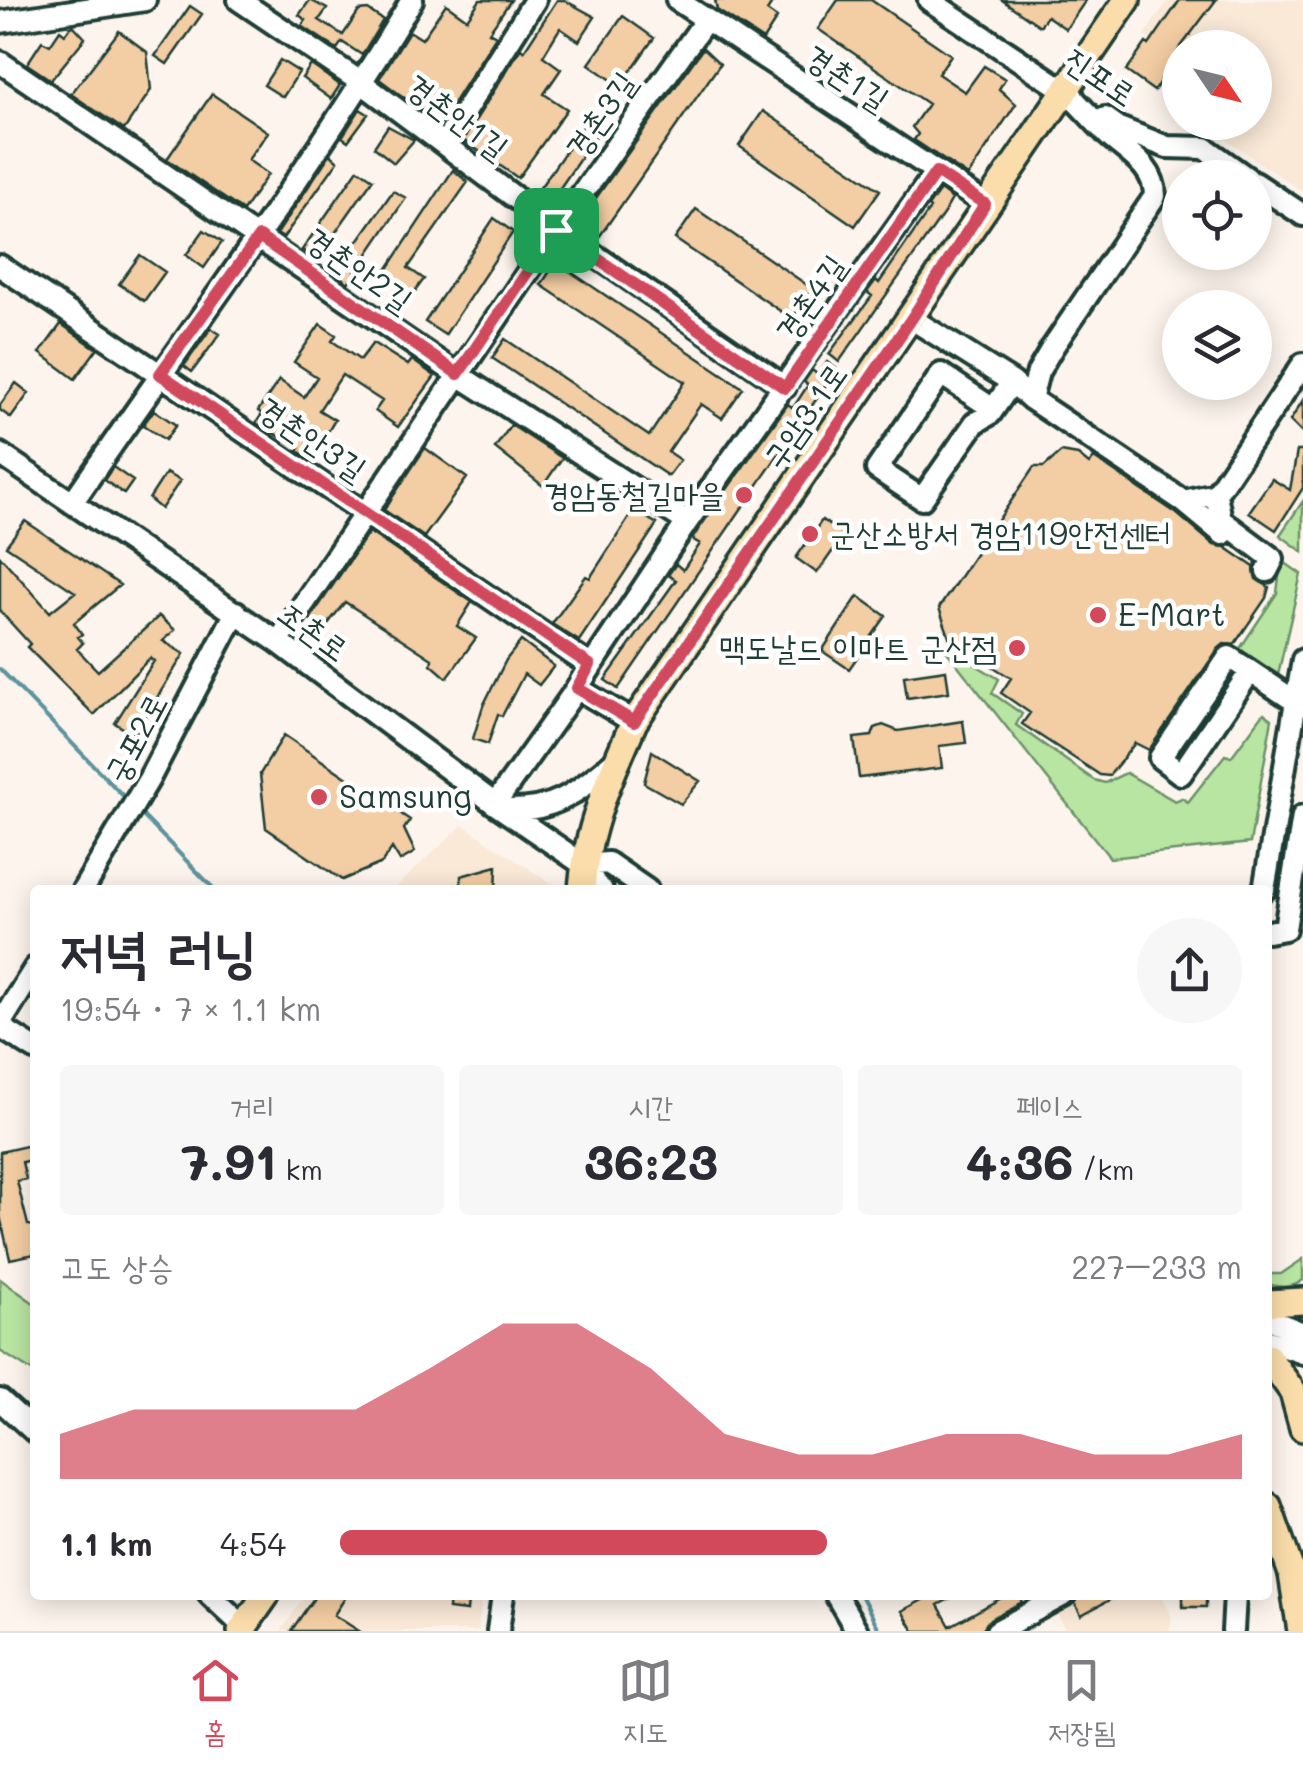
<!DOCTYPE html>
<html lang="ko">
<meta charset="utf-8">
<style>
body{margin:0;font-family:Mali,"Poor Story",sans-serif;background:#f7f7f7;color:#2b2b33;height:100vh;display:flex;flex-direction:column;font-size:38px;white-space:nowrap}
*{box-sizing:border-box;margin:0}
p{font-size:32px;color:#7c7c81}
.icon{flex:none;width:55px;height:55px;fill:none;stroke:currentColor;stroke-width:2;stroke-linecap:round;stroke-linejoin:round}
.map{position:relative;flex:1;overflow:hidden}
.drawer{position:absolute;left:30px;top:885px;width:1242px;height:715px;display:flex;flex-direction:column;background:#fff;border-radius:10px;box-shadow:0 5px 25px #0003}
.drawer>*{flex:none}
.needle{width:65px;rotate:125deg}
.controls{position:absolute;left:1162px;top:30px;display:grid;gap:20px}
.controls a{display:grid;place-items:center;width:110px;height:110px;border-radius:50%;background:#fff;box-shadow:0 5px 25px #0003;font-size:50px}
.pin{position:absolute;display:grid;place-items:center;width:85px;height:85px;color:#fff;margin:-42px;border-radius:20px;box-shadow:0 5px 15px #0006}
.round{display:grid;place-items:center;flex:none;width:105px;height:105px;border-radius:52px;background:#f7f7f7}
.summary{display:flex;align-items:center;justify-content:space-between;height:170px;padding:0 30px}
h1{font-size:55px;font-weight:800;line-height:75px}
.stats{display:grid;grid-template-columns:repeat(3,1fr);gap:15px;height:170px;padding:10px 30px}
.stats div{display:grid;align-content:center;border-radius:10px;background:#f7f7f7;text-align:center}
.stats b{font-size:50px;font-weight:800}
.stats small{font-size:28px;font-weight:400}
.stats p{font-size:28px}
.chart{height:280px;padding:20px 30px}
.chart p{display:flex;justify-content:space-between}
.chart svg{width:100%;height:180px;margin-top:10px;fill:#d1495b;opacity:.7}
ul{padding:0 30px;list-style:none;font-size:32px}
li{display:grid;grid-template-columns:160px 120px 1fr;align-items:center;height:75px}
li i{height:25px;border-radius:12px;background:#d1495b}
.menu{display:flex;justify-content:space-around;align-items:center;height:140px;border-top:2px solid #e1e1e2;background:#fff;font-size:28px;color:#7c7c81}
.menu a{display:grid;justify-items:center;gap:5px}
.menu .on{color:#d1495b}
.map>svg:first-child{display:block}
.built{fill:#fae9d7}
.green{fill:#b9e5a2;stroke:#6c916b;stroke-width:2.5}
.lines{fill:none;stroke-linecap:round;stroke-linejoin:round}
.stream{stroke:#5b939e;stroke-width:4}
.building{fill:#f3cda3;stroke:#1f3d34;stroke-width:2.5}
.minor-casing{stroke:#1f3d34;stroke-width:28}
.major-casing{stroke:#1f3d34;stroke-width:32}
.minor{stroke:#fff;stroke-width:20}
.major{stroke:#fbddab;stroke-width:25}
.route-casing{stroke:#fff;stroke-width:20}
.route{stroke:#d1495b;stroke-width:12}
.poi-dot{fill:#d1495b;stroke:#fff;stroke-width:4}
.labels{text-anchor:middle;stroke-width:9;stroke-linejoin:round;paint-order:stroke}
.street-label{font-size:32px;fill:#1f3d34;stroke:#fff}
.poi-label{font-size:32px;fill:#1f3d34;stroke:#fff;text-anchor:start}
</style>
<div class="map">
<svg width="1303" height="1631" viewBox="0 0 1303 1631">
<rect width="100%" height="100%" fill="#fdf5ed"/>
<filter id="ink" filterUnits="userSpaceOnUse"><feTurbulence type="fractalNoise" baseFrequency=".01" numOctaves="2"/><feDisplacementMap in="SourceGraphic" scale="20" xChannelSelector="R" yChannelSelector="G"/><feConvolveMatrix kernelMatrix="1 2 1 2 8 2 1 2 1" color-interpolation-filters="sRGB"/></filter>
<g filter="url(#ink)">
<path class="built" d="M1168,0H1303V192L1202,123L1255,122V48H1180V60L1144,36Z
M1180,65V108L1160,94Z
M463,825L561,890H392Z
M305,1595H482L478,1631H281Z
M1078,1595H1162L1172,1617L1169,1631H1066L1054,1608Z"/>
<path class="green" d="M1303,501V552L1280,535Z
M1281,560L1301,574L1277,679L1235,656L1277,593Z
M941,644L999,679L992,693L1022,714L1016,725L1094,780L1105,783L1126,773L1175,801L1182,798L1188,802L1225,755L1231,757L1264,713L1272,719L1250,843L1110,858Z
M1303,1259V1280C1292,1289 1280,1288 1268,1284V1274H1281Z
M0,1279L35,1304V1373L0,1351Z"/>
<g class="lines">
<path class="stream" d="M0,669L129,802
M139,812L215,890
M861,1595L880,1631"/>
</g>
<path class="building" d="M310,0L327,9L319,20L343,35L359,11L368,10L383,20L362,55L342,42L337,49L302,26L306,20L299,15Z
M480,0H511L489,32L496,36L440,124L379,79L409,31L422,39L446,4L467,19Z
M557,0H564L595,17L579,41L560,28L543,56L561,69L544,94L567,109L518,178L463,140L521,48L524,51Z
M715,0H774L767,11L777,18L763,40L717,10Z
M838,0H871L951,55L938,74L965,92L984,66L1005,79L999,89L1016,104L968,176L914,140L918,134L912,127L928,104L818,29Z
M1002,0H1086L1066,29L1047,16L1040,26Z
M1180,0H1216L1180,48L1154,91L1126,71L1146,43L1149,45Z
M190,6L202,14L167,64L155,56Z
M623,16L654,38L620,86L589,64Z
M74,26L85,38L51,80L27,64L42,41L50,45L60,30L65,34L70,27Z
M119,31L147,52L151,90L124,130L71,94Z
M703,48L720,64L597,240L576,226Z
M280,60L299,72L283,97L264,85Z
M311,65L340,85L331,99L302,78Z
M212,94L268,132L248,160L268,174L243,211L167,159Z
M360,109L368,114L348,141L342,137Z
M763,111L880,190L855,226L739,146Z
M584,125L597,134L551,201L537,192Z
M388,126L414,140L394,163L374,147Z
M330,154L338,161L283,238L277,234Z
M358,169L373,179L316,260L302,250Z
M453,170L468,182L408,268L424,279L413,294L385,273Z
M940,190L952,199L944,213L839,362L829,354L872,296L867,292L876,280L879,283L930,209L928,207Z
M393,191L406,198L348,283L336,272Z
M696,209L813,289L792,319L675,239Z
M494,218L513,232L445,335L425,322Z
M204,230L222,242L204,268L186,255Z
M140,255L165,272L144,301L119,284Z
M556,262L743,388L722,418L701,404L668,452L680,460L668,476L492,358L505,339L649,436L685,382L541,285Z
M61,324L97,349L75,379L40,353Z
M320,324L336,335L332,341L360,360L373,343L408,365L412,360L435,376L398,427L375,411L382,401L342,375L319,410L335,420L311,460L298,451L300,448L256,423L262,414L258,411L279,380L304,397L317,377L294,362Z
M211,328L220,334L192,372L184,366Z
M827,362L837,369L618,689L605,680L676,580L668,575L676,564L683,570L700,544L692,539L698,530L788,404L793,408L808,385L804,382L812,370L818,375Z
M16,383L29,393L11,418L0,410V405Z
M1303,400V434L1290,421Z
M154,410L176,425L165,440L143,425Z
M511,425L562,458L543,486L495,448Z
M425,448L467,478L424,537L384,510Z
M1297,451H1303V488L1276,530L1249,512L1272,479L1290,490Z
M1061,452L1078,455L1089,464L1094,458L1176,513L1214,545L1225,547L1254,567L1256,579L1269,587L1266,598L1234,645L1224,644L1218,649L1149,750L1135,743L1109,776L1100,775L1022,724L1030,713L1001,693L1011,678L950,639L939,608L1034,467H1044Z
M113,467L133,481L124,494L104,480Z
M166,473L180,481L161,509L149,499Z
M634,510L657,524L579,641L552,624L586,576L590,578Z
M822,520L844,535L817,573L796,558Z
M25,521L120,585L74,623L82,634L78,637L83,643L77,649L98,671L159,616L175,630L163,641L184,654L134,735L115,723L154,661L150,658L94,715L27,647L30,644L0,611V556L50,612L75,592L6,546Z
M369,532L472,602L457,626L476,638L447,678L431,664L432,659L345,602L324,629L310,619Z
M858,596L886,616L849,669L822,651Z
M521,641L554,666L539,685L524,674L502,716L498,714L488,744L473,739L483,706L506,660Z
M946,670L949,692L907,698L904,676Z
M963,721L966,743L939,746L942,768L859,778L854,738L872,736L875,728L883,725L898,731Z
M284,735L410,820L404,829L415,852L400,861L392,848L382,863L342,880L266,828L260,774Z
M652,751L700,781L681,804L644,783Z
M497,866L496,890H461V876Z
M35,1144V1159L22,1162L26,1179L17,1181L28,1225L35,1226V1254L10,1259L0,1216V1152Z
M316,1595H347L334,1615L359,1631H291Z
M932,1595H957L938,1605L950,1626L1007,1595H1018L1022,1602L990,1619L981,1631H914L902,1611Z
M1079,1595H1119L1081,1615L1075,1603Z
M1183,1595H1206V1607H1183Z
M449,1597L468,1599L467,1611L448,1609Z"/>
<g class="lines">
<defs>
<path id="minor" d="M239,0L362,83L557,229L785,387
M677,0L985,204
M929,0L1073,96
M0,22L145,0
M0,62L457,374L687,522
M1105,118L1119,128L1167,147L1205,148L1247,178
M444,144L535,0
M1255,183L1303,215
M0,266L589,665
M912,319L1012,382L1031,399L1183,501L1216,494L1303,364
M1031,399L1038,372L1052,348L1155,196C1155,167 1128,153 1109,136C1094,121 1080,105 1065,90
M993,409L941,374L877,469L922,499L975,423L990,414L1012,382
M0,454L278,642L495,804L584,865L596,885L602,890
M1216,494L1221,520L1273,559L1267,571
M1183,501L1223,534
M72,503C186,336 308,174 412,0
M278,642L557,229L705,21
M1250,672L1181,774L1160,758L1229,657L1296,702
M577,688L634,722
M495,804L577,688L687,522L936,172
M505,810C556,812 578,791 616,760
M584,865L608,863L647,890
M83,890L149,779L236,612
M1264,890L1303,660
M1268,932L1285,929L1303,816
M0,1024L35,968
M0,1027L35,1049
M1268,1319L1303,1333
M1268,1341L1303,1353
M0,1400L35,1432
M210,1595L244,1627
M836,1595L857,1631
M498,1631L503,1595
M997,1631L1064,1595
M1233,1631L1235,1595"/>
<path id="major" d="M582,890C586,831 610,776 634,722C799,482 962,240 1127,0
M1268,1303L1303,1301
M1268,1357L1293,1392L1303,1428
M1268,1506L1292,1574L1301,1631
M241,1631L266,1595"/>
</defs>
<use href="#minor" class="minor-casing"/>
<use href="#major" class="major-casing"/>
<use href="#minor" class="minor"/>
<use href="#major" class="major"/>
</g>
</g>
<g class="lines" filter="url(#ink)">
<defs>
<path id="route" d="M936,172L985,204L912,318L634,722L577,688L590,665L160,374L259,237L458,374L556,230L785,388Z"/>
</defs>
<use href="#route" class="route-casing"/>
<use href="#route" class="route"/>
</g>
<g class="poi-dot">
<circle cx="744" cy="495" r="10"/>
<circle cx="810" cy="534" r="10"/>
<circle cx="1098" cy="615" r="10"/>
<circle cx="1017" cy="648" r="10"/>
<circle cx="319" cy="797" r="10"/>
</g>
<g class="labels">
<g class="street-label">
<text transform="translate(1100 77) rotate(34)" y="11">진포로</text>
<text transform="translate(847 78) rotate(33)" y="11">경촌1길</text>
<text transform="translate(601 115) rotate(-55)" y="11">경촌3길</text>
<text transform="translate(457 117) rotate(37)" y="11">경촌안1길</text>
<text transform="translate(359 270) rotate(35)" y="11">경촌안2길</text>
<text transform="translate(811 298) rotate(-55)" y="11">경촌4길</text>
<text transform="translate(805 416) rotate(-55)" y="11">구암3.1로</text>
<text transform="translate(312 439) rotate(34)" y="11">경촌안3길</text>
<text transform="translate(313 631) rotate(36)" y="11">조촌로</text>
<text transform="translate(136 738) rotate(-62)" y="11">궁포2로</text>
</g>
<g class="poi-label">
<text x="724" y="506" text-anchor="end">경암동철길마을</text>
<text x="830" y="545">군산소방서 경암119안전센터</text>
<text x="1118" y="626">E-Mart</text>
<text x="997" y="659" text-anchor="end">맥도날드 이마트 군산점</text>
<text x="339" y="808">Samsung</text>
</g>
</g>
</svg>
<div class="controls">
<a><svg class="needle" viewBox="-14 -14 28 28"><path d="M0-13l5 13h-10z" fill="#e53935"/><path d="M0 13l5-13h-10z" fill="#7c7c81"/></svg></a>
<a><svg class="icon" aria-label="locate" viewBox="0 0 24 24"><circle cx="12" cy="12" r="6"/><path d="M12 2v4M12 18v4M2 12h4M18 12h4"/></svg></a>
<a><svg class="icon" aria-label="layers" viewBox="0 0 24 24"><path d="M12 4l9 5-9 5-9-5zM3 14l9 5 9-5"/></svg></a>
</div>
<div class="pin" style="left:556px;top:230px;background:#1e9e55"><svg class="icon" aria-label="arrive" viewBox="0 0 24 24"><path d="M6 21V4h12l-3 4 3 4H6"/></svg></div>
<section class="drawer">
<div class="summary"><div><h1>저녁 러닝</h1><p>19:54 · 7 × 1.1 km</p></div><a class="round"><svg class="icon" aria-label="share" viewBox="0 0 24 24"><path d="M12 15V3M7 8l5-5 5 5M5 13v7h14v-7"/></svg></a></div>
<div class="stats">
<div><p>거리</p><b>7.91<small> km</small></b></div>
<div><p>시간</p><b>36:23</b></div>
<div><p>페이스</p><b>4:36<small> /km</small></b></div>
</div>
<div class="chart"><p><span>고도 상승</span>227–233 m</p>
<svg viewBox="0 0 160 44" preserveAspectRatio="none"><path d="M0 44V33L10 27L20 27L30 27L40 27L50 17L60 6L70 6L80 17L90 33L100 38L110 38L120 33L130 33L140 38L150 38L160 33V44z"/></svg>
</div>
<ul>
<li><b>1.1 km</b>4:54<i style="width:54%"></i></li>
</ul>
</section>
</div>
<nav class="menu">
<a class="on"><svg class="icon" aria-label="home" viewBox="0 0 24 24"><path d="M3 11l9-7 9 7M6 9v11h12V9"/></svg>홈</a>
<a><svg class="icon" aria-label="map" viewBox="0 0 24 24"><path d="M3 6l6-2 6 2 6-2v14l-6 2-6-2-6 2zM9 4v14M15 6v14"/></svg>지도</a>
<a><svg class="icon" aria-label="saved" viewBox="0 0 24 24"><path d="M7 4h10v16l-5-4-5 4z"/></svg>저장됨</a>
</nav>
